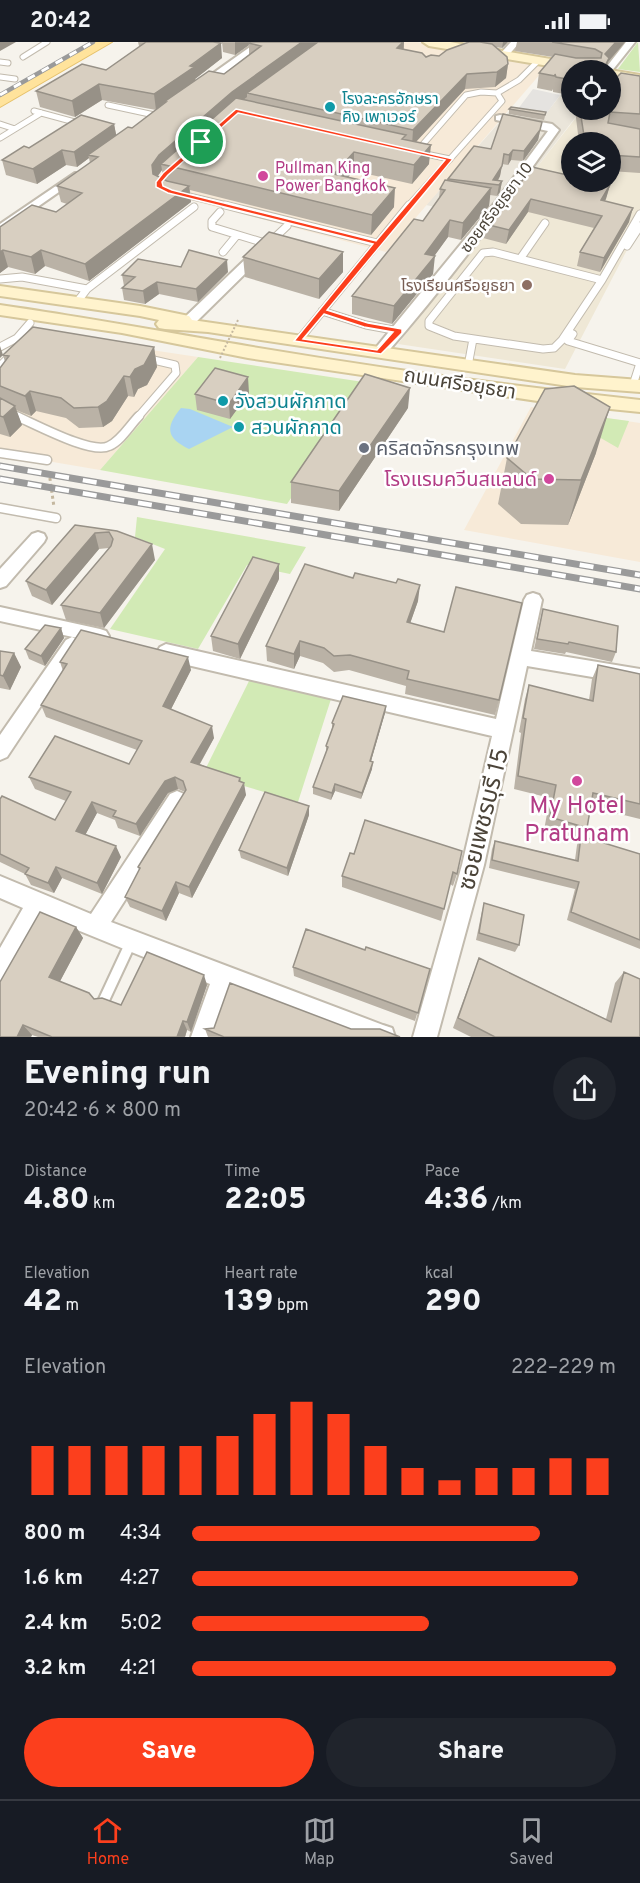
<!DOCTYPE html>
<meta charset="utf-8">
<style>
body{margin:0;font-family:Overpass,"Noto Sans Thai",sans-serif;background:#20242c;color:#f1f3f6;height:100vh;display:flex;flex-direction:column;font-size:22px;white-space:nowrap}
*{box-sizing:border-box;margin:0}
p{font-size:20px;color:#9ea1a6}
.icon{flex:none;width:33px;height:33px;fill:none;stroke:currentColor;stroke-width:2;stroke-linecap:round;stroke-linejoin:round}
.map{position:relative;height:995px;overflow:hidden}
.panel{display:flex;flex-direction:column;background:#171b24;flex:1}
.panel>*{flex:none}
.tools{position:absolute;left:561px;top:18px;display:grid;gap:12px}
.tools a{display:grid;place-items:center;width:60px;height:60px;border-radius:50%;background:#171b24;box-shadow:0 3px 9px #0003;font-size:30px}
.pin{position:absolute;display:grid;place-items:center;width:51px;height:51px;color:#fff;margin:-26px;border:3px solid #fff;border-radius:50%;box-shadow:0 2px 6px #0007}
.round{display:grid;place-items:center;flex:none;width:63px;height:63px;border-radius:32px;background:#20242c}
.summary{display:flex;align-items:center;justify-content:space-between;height:102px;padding:0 24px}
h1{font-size:33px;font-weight:800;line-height:45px}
.metrics{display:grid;grid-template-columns:repeat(3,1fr);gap:9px;height:102px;padding:6px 24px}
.metrics div{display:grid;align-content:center}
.metrics b{font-size:30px;font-weight:800}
.metrics small{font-size:16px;font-weight:400}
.metrics p{font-size:16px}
.chart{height:168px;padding:12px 24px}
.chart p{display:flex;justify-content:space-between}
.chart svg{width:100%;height:108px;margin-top:6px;stroke:#fc3f1d;stroke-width:6}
.primary-button{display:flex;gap:12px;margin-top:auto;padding:12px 24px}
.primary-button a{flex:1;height:69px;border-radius:36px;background:#fc3f1d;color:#fff;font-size:24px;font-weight:800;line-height:69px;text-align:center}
.primary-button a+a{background:#20242c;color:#f1f3f6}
ul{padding:0 24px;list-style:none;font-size:20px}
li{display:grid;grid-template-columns:96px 72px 1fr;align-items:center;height:45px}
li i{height:15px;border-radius:8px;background:#fc3f1d}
.status{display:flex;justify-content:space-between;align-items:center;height:42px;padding:0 30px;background:#171b24;direction:ltr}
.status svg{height:16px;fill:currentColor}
.tabs{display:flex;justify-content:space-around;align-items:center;height:84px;border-top:2px solid #363941;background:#171b24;font-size:16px;color:#9ea1a6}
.tabs a{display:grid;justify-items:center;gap:3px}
.tabs .current{color:#fc3f1d}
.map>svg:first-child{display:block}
.residential{fill:#eae5da}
.commercial{fill:#f7ead8}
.education{fill:#efe8d6;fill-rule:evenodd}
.green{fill:#d2eab5}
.parking{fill:#e5e3e0}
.water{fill:#a9d4f2}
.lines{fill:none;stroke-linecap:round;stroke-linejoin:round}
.lane-far3-casing{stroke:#c2bbae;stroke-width:7}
.lane-far2-casing{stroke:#c2bbae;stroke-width:9}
.lane-far1-casing{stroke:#c2bbae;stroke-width:11}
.lane-casing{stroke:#c2bbae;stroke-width:14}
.street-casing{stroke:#c2bbae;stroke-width:4}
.secondary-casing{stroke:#d6c79b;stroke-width:4}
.primary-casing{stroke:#e6c16a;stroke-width:2}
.path{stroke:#c4b79f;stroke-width:3;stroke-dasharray:3 3;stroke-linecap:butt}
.lane-far3{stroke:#fff;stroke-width:5}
.lane-far2{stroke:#fff;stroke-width:7}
.lane-far1{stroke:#fff;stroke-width:8}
.lane{stroke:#fff;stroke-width:10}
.street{fill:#fff;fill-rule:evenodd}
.secondary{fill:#fff3cd;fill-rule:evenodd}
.primary{fill:#ffe39c;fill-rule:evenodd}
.rail-far1-casing{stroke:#9a9a9a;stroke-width:4.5}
.rail-casing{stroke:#9a9a9a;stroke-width:7}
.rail-far1{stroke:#fff;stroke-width:3;stroke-dasharray:8;stroke-linecap:butt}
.rail{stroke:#fff;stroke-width:4.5;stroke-dasharray:14;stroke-linecap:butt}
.path-bridge{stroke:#c4b79f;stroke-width:2;stroke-dasharray:2 2;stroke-linecap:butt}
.wall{fill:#bab2a6;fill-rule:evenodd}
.shaded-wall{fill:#979187}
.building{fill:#d8cfc1;stroke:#979187;stroke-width:1.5}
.route{fill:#fc3f1d;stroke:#fff;stroke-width:1.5;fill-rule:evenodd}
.culture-dot{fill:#0f9aa8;stroke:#fff;stroke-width:2}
.hotel-dot{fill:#d1479c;stroke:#fff;stroke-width:2}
.education-dot{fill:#8d6e63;stroke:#fff;stroke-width:2}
.worship-dot{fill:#6b7280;stroke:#fff;stroke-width:2}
.labels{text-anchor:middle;stroke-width:5;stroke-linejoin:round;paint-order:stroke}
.far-culture-label{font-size:16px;fill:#0d838f;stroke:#fff;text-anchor:start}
.far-hotel-label{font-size:16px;fill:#b23c85;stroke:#fff;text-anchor:start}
.far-street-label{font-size:16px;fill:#4b4439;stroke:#fff}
.far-education-label{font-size:16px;fill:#785e54;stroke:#fff;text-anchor:end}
.street-label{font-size:20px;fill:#4b4439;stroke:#fff}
.culture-label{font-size:20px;fill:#0d838f;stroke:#fff;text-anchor:start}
.worship-label{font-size:20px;fill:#5b616d;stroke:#fff;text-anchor:start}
.hotel-label{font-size:20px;fill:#b23c85;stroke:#fff;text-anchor:end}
.near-hotel-label{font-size:24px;fill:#b23c85;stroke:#fff}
.near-street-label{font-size:24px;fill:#4b4439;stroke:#fff}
</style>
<div class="status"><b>20:42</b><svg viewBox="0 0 49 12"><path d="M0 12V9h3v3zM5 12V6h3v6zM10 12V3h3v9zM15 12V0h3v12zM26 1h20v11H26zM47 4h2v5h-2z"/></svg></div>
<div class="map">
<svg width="640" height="995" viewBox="0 0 640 995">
<rect width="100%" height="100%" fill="#f6f3ec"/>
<path class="residential" d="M569,42L571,43L572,68H581L496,178L426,163L511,67L545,73Z"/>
<path class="commercial" d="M318,0H417L548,23L386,210L144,146Z
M38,291L198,315L100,428L0,411V331Z
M531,365L640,381V520L464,488Z"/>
<path class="education" d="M640,44V183L565,327L398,302L582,68H610ZM572,100H610V140H572Z"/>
<path class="green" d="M638,0L640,30L618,27Z
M198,315L370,341L287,462L100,428Z
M554,369L629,379L618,406Z
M137,475L306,505L290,532L247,523L198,607L110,587L165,507L135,495Z
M250,637L331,657L298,760L203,732Z"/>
<path class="parking" d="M533,47L560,53L546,72L518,67Z"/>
<path class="water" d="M181,366L190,367L233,385L189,407C166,396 165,385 181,366Z"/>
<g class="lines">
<defs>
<path id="lane-far3" d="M23,15L47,0
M0,20L8,21
M0,35L15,37
M108,63L159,74
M34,69L82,82
M0,82L15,87
M0,96L41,71
M417,109L466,53L481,50L497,51L519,38L538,19
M421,111L450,117
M181,152L231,164
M408,164L502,59L497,51"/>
<path id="lane-far2" d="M225,163L377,201
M220,170L212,179V185L268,202
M270,200L287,184
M627,204L640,184
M223,210L237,193
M493,210L602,238L562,298L554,306L543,307L454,294L429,284V279L483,211Z
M520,217L545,181
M0,237L22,235L87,247L77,260
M602,238L640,172
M87,247L194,165
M322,269L366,283L399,289
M573,292L568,299L640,321
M298,299L409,163
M0,305L17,296L30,281
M0,324L12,312
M468,324L473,297
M633,343L640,321
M0,367L19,375
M138,375L176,331L175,323L145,316"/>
<path id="lane-far1" d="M16,374C35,382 92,413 109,404C121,399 130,383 139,374
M0,411L47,418
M0,466L56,476"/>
<path id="lane" d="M103,960L131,900"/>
<path id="street" d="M257,0H267L204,46H198V42Z
M511,0H520L507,15H501V11Z
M626,0H635L611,30L604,28Z
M500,73L552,82L559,88C504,165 447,243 384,314H374L372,311L374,308L497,158L548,89L496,78V74Z
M75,131L79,132V136L0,191V182Z
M259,207L265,211L263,214L194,282H184L182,279L184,276L255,208Z
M38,490L44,492L46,496L44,500L6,544L0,546V527L32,492Z
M533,551L539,553L542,558L531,609L640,627V643L527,624L484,823L437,995H413L462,823L492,694L166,618L160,615L157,610L160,605L166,602L496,677L524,558L527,553Z
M0,565L100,587L106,589L109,594L106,599L100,601L0,579Z
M72,595L78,598L81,603L78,608L7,715L0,718V693L66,598Z
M177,749L184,752L187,759L184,766L111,880L383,983L392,986L395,995H351L231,949L215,995H191L210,942L43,874L8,937L0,941V906L23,866L0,856V834L91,872L170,752Z"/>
<path id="secondary" d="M423,0H450L592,24L598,28H573L429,4Z
M609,28H610L640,33V41L610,36Z
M0,244L140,264L189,274L192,278L575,333L640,338V350L575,345L208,290L165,287L159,286L156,282L159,278L140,274L0,254Z
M0,263C83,275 165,290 247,304C377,326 509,344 640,358V370L551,361L248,316L122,291L0,273Z"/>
<path id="primary" d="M95,0H112L0,65V54Z"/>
</defs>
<use href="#lane-far3" class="lane-far3-casing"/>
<use href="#lane-far2" class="lane-far2-casing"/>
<use href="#lane-far1" class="lane-far1-casing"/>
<use href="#lane" class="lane-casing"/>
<use href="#street" class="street-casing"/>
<use href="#secondary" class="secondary-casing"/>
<use href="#primary" class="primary-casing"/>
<path class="path" d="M49,430L54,465"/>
<use href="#lane-far3" class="lane-far3"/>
<use href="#lane-far2" class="lane-far2"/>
<use href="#lane-far1" class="lane-far1"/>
<use href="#lane" class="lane"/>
<use href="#street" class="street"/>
<use href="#secondary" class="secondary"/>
<use href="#primary" class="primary"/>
<defs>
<path id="rail-far1" d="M0,53L93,0"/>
<path id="rail" d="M0,424L640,533
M0,437L640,547"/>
</defs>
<use href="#rail-far1" class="rail-far1-casing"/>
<use href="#rail" class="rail-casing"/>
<use href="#rail-far1" class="rail-far1"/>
<use href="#rail" class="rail"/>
<path class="path-bridge" d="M220,316L238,278"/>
</g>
<path class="wall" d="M138,0H213L222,16L195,37L196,38L224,32L249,13V3L235,13L223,10L222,0H404V7L426,15L439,14L468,0H508L502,6L495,5L508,22L506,36L495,45L465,47L416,100L429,122L412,142L354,129L348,135L394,165L371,193L190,148L191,160L89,239L45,224L35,232L8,225L0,231V185L56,170L67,162L61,160L57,144L90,121L89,116L77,125L66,123L37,142L6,133L2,118L29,106L114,82L116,93L132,86L156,68L102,58L75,75L40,65L36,49L106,28L140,4H139ZM162,128L163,137L158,134Z
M517,0H625L608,20L572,28V48L570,53L553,50V47L552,49L537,46L539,31L553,15L515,9Z
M640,34V131L610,129V100H579L575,68H610L612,36Z
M509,67L546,70L544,78L509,72Z
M542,80L538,98L523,119L511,118L508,123L502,122L500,134L498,139H502L500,150L497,154L490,153L489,164L461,198L448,195L434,214L433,232L392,282L352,272V254L423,179L439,156L440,147L448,139V137L491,107Z
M518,139L610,143L605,159L629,180L600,230L577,224L580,210L594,186L528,170L506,202L483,196L485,182Z
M243,215L343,230L319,257L245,235Z
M181,225L228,230L198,260L159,252L145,262L124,258L122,246L124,244L122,233Z
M154,305L157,325L147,343L138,347L134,355L128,354L112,379L103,385L79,386L66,376L36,369L31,374L16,368L22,383L10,395L0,392V326L5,320L3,313Z
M249,351L230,377L197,368L195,352Z
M408,366L339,469L291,461V440Z
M596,411L568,483L521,482L498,462L507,416Z
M75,483L117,489L155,518L104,586L66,578L61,563L109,506L99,507L52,563L32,554L26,539Z
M279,537L240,617L213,609L211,594Z
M418,559L410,581L499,658L495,673L405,652L406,644L349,628L334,630L323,621L300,614L294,627L267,619L266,604Z
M543,567L616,610L612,620L566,610L565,612L534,607Z
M61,586L64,596L45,624L29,617L25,607Z
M0,609L14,611L21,625L10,648L0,646Z
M60,620L191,628L171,667L214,696L200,722L241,740L246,753L192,856L179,851L166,879L130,865L125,855L139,828L138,825L185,750L178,747L168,751L140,794L118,786L115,778L97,771L85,793L121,815L102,852L62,836L54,851L31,843L25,832L0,820V757L55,778L66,759L35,747L29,735L129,722L137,708L46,675L41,663L63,629Z
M598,623L640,632V777L591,765L587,786L583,795L640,812V907L567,878L575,847L489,826L492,807L495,799L575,818L577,803L579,798L544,788L550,756L514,747L521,691L519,690L525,657L529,643L589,658L592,637Z
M386,664L385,671L371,719L372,727L361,757L335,749L331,758L313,752V745L326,710V704L332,687V681Z
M309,764V773L288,834L241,816L239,808Z
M365,778L457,832L453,844L450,842L441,879L342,845V834L354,812Z
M484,861L519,903L515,910L476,898L482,869Z
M76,885L83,896L60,939L94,957L121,963L207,943L191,990L187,988L185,995H38L32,993L31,995H0Z
M365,908L430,927L415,979L294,934L293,925Z
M479,916L606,977L615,941L624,930L640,995H471L453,986Z
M214,986L351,987L400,995H208L205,987Z"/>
<path class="shaded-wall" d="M0,0H16L0,9Z
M235,0H253L248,1L249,3L235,13Z
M302,0H322L247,51V55L161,122L162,128L154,139L152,123L159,113L232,50Z
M403,0H404L403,13L397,6Z
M503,0H508L502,6Z
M616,0H625L608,20L606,28H603L605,12Z
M221,1L222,16L195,37L196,41L166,60H164V63L156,68L154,52Z
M508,22L506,36L495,45L497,30Z
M467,32L465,47L412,104L413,88Z
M99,42L102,58L75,75L72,59Z
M542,80L538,98L523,119L524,109Z
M114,82L117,97L88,113L89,116L77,125L74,110Z
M431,103L429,122L412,142L414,123Z
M62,108L66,123L37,142L33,127Z
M513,108L511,118L508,123L509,113Z
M354,110V129L333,151L334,132Z
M502,124L500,134L495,143L493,138Z
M502,139L500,150L497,154L499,143Z
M610,143L606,157L597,172L601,158Z
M189,144L191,160L89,239L85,222Z
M395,146L394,165L371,193L372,173Z
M491,146L489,164L461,198L463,181Z
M531,157L528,170L506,202L509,188Z
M633,166L629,180L600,230L604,216Z
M450,178L448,195L430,220L435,214L433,232L392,282L394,264L425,212Z
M3,208L8,225L0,231V210Z
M41,208L45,224L35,232L31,215Z
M343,210V230L319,257V237Z
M227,218L228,230L198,260L196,247Z
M157,240L159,252L145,262L143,249Z
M0,304L3,313L0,316Z
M154,305L157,325L147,343L138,347L134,355L130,335L135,327Z
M124,334L128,354L112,379L103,385L98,365Z
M248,335L249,351L230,377L229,362Z
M410,346L408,366L339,469V449Z
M30,349L36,369L31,374L25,354Z
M15,364L22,383L10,395L3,375Z
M610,365L596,411L568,483L581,438Z
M95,491L99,507L52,563L46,548Z
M152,502L155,518L104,586L100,571Z
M279,522V537L240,617L238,602Z
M420,543L418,559L405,596L407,580Z
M61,586L64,596L45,624L41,614Z
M300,599V614L294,627V612Z
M14,611L21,625L10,648L3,634Z
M188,615L191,628L166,677L163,664Z
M386,664L385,671L369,726L370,719Z
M212,684L214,696L194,732L191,720Z
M373,720L372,727L361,757L362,751Z
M175,735L178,747L168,751L140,794L136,782L165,739Z
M240,736L242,746L244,741L246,753L192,856L189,845Z
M335,742V749L331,758L332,751Z
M92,760L97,771L81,801L76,789Z
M309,764V773L288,834L287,826Z
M116,804L121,815L102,852L97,841Z
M56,825L62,836L54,851L48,841Z
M176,840L179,851L166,879L162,869Z
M76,885L83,896L57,945L49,935Z
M204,933L207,943L191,990L187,980Z
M183,979L187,988L185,995H177Z
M23,983L32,993L31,995H17Z"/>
<path class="building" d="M146,0H213L221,1L190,24L194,25L154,52L99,42L72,59L36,49L82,22L106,28Z
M250,0H302L232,50L159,113L152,123L153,132L167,139L189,144L85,222L41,208L31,215L3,208L0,210V185L32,163L56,170L82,151L57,144L98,115L88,113L128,85L132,86L166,60H164L209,29L224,32L261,4L248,1Z
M318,0H403L397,6L422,11L426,15L431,13L439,14L447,8L469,0H480L492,2L507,15L508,22L497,30L467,32L413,88L247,51Z
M552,0H616L605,12L609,16L603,28H604H572V38L556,35L555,32V34L539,31L555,12L576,16H601L602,11L595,7Z
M610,30L612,36L617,35L621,31L640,34V72L610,70L608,81L640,87V115L610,113V100H585L580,68H610Z
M236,56L406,93L402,97L431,103L414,123L354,110L334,132L395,146L372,173L161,122Z
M511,65L546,70L545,73L509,67Z
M503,72L542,80L540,88L524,109L513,108L509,113L504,112L502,124L493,138L502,139L499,143L448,137L474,104L491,107Z
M81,73L114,82L74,110L62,108L33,127L2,118L24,104L29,106Z
M532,125L572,134V140H593L610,143L601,158L633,166L604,216L580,210L602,174L531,157L509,188L485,182L518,139H522Z
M445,138L491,146L463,181L450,178L425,212L435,214L394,264L352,254L414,177L423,179L445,148L440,147Z
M269,190L343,210L319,237L243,215Z
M189,208L227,218L196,247L157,240L143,249L122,246L135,235L122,233L138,217L181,225Z
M33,285L154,305L144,323L135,327L130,335L124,334L107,359L98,365L74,366L61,356L30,349L25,354L0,344V326L9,314L3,313Z
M215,326L248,335L229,362L195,352Z
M365,332L410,346L339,449L291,440Z
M574,344L610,365L581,438L532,437L507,416L545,347Z
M0,356L15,364L3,375L0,374Z
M75,483L117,489L152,502L100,571L61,563L111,504L113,497L109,490L95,491L46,548L26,539Z
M253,515L279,522L238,602L211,594Z
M305,522L353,536L355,531L396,541L398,537L420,543L407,580L444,590L456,545L522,561L499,658L407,637L409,629L350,613L334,614L324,606L300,599L294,612L266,604Z
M543,567L618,584L616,610L569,600L568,602L537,597Z
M45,583L61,586L41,614L25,607Z
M81,588L188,615L163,664L212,684L191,720L240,736L239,739L244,741L189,845L176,840L162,869L125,855L140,826L138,825L186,748L183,739L175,735L165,739L136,782L113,774L116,769L92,760L76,789L116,804L97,841L56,825L48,841L25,832L29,826L0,812V757L2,754L55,778L71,750L29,735L55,694L129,722L142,699L41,663L67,622L60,620Z
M0,609L14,611L3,634L0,633Z
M598,623L640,632V762L593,751L587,786L550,775L556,743L518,734L526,677L523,676L529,643L593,659Z
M343,654L386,664L370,719L373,720L362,751L335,742L332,751L313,745L328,705L326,704L334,682L332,681Z
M265,750L309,764L287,826L239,808Z
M365,778L462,809L457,832L453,830L444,867L342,834L350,811L354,812Z
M581,794L640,812V898L571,870L579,840L492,818L495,799L578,819Z
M484,861L524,873L519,903L479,891Z
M40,870L76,885L49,935L89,951L94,957L102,956L121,963L147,910L204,933L187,980L183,979L177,995H52L23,983L17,995H0V940Z
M306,887L365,908L366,905L430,927L418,971L293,925Z
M479,916L611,980L624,930L640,937V995H495L458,976Z
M230,941L351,987H380L400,995H224L205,987L214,986Z"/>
<path class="route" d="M236,67L453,117L327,268L368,281L402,287V291L381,312L294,299L373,202L168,151L156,145V140L163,131ZM238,71L445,118L376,199L172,148L163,144L162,140L168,133ZM324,272L364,285L393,290L377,308L303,297Z"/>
<g class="culture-dot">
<circle cx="330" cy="65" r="6"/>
<circle cx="223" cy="359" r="6"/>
<circle cx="239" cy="385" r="6"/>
</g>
<g class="hotel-dot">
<circle cx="263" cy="134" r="6"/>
<circle cx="549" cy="437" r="6"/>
<circle cx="577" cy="739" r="6"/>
</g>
<circle class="education-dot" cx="527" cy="243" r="6"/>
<circle class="worship-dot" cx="364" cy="406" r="6"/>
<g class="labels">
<g class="far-culture-label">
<text x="342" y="62">โรงละครอักษรา<tspan x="342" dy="18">คิง เพาเวอร์</tspan></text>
</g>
<g class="far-hotel-label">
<text x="275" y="131">Pullman King<tspan x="275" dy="18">Power Bangkok</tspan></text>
</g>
<g class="far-street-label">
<text transform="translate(496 165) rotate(-53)" y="6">ซอยศรีอยุธยา 10</text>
</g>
<g class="far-education-label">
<text x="515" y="249">โรงเรียนศรีอยุธยา</text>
</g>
<g class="street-label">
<text transform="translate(460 341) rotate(9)" y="7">ถนนศรีอยุธยา</text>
</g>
<g class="culture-label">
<text x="235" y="366">วังสวนผักกาด</text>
<text x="251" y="392">สวนผักกาด</text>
</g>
<g class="worship-label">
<text x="376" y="413">คริสตจักรกรุงเทพ</text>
</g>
<g class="hotel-label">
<text x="537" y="444">โรงแรมควีนสแลนด์</text>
</g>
<g class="near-hotel-label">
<text x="577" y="771">My Hotel<tspan x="577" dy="28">Pratunam</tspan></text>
</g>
<g class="near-street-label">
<text transform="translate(483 777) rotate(-76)" y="8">ซอยเพชรบุรี 15</text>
</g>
</g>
</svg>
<div class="tools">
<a><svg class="icon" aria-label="locate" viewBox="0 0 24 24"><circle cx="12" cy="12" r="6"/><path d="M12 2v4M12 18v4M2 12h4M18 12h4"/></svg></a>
<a><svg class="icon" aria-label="layers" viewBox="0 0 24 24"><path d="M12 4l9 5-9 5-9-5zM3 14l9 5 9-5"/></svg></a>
</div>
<div class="pin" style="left:201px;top:100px;background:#1e9e55"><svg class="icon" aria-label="arrive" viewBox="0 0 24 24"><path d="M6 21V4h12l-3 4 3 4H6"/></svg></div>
</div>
<section class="panel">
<div class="summary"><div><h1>Evening run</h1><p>20:42 · 6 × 800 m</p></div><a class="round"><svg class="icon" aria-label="share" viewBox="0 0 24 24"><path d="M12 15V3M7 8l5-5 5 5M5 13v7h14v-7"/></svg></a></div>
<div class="metrics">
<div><p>Distance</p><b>4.80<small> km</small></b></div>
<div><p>Time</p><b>22:05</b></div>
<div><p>Pace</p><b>4:36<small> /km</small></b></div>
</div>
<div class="metrics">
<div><p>Elevation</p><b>42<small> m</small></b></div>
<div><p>Heart rate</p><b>139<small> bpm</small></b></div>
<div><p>kcal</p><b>290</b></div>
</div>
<div class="chart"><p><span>Elevation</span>222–229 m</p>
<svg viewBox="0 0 160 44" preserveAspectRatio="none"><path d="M5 44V24M15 44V24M25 44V24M35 44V24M45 44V24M55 44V20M65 44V11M75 44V6M85 44V11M95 44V24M105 44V33M115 44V38M125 44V33M135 44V33M145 44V29M155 44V29"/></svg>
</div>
<ul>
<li><b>800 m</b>4:34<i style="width:82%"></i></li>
<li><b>1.6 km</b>4:27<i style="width:91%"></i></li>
<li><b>2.4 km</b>5:02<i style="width:56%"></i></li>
<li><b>3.2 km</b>4:21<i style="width:100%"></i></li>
</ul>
<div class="primary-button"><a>Save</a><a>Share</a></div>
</section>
<nav class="tabs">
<a class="current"><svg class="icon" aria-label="home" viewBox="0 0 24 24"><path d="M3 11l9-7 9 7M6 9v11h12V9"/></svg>Home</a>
<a><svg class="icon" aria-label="map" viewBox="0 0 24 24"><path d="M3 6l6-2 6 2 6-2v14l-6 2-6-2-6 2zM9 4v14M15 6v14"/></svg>Map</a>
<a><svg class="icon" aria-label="saved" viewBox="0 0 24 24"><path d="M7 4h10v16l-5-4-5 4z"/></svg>Saved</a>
</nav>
